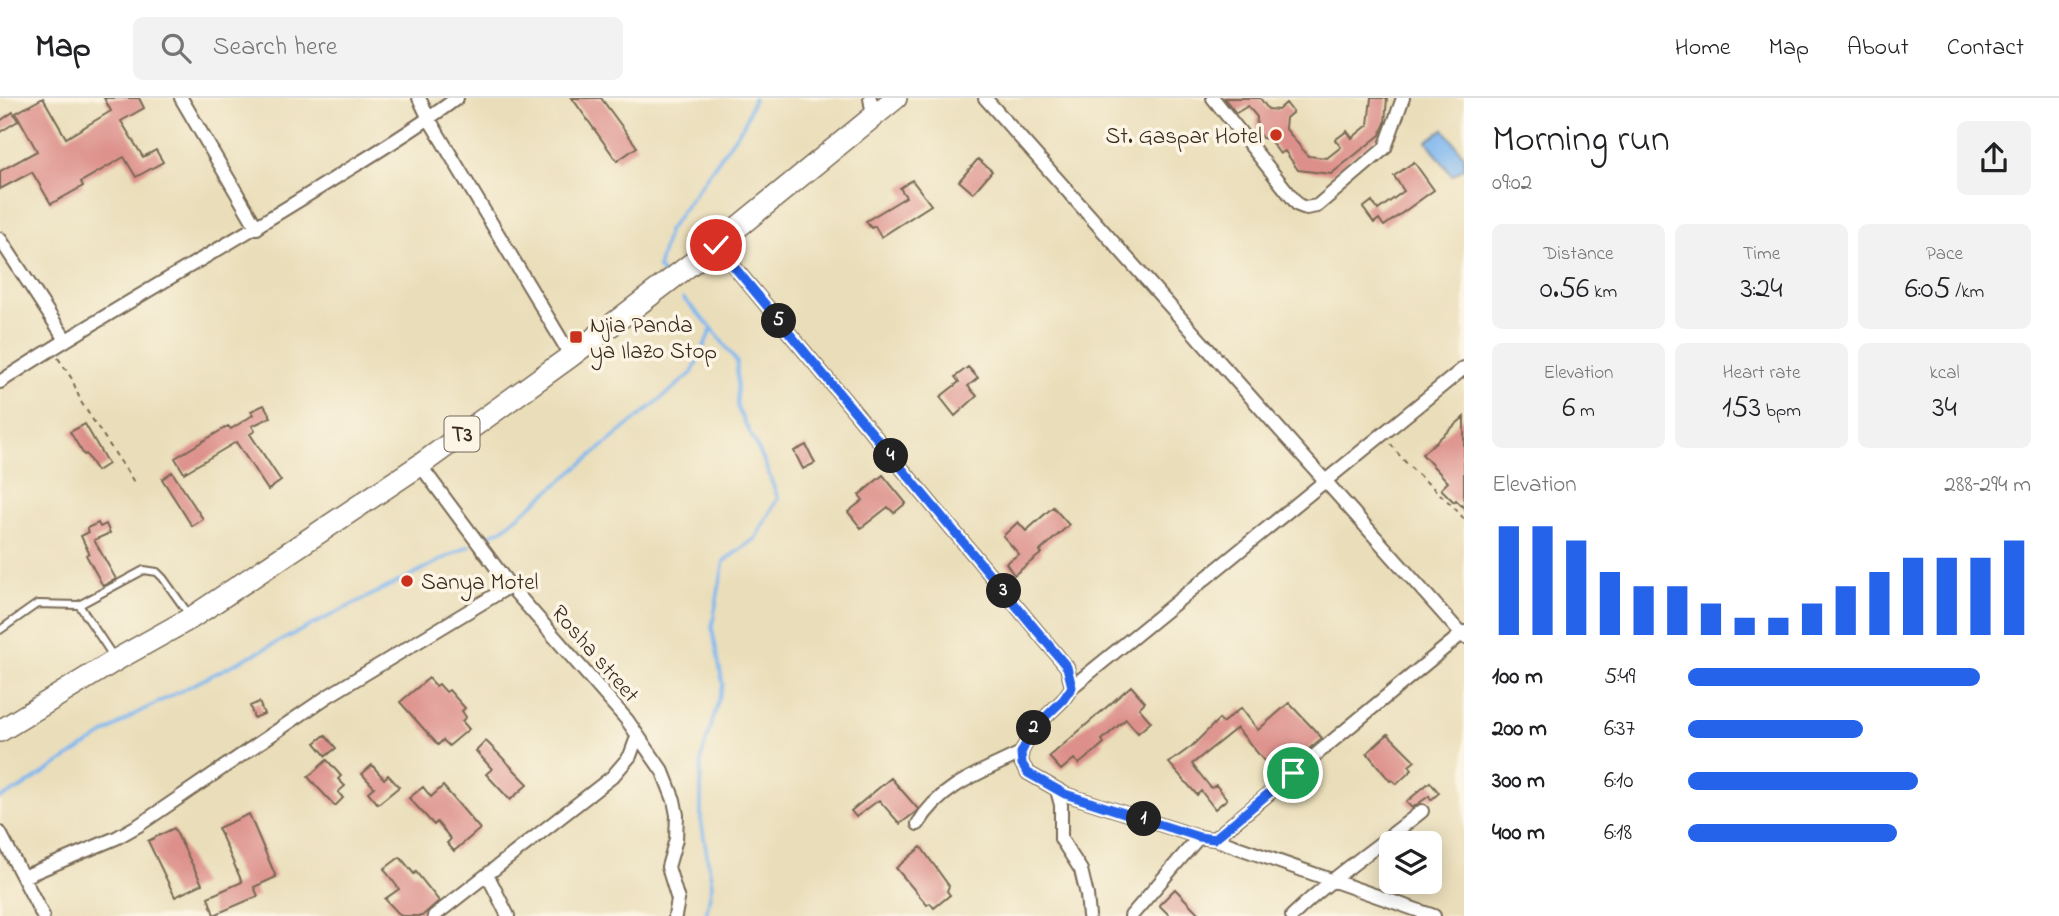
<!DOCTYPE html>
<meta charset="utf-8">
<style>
body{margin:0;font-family:"Indie Flower",sans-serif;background:#f2f2f2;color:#202124;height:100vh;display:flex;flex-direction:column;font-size:26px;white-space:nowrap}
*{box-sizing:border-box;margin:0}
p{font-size:23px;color:#757577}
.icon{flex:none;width:38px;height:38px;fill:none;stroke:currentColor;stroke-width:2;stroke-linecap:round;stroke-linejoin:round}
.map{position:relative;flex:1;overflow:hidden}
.details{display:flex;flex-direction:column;background:#fff;width:595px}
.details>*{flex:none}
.fabs{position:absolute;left:1379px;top:733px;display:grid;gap:14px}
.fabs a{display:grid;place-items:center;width:63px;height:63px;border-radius:10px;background:#fff;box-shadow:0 4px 18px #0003;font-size:35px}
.pin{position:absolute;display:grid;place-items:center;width:60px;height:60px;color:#fff;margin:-30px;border:4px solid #fff;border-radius:50%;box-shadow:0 2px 7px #0007}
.km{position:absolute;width:35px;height:35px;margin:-18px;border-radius:50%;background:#222;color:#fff;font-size:19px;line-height:35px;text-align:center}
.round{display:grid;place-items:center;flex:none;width:74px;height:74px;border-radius:10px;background:#f2f2f2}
.headline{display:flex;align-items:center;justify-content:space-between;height:119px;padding:0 28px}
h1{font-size:38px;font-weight:600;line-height:52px}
.stats{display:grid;grid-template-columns:repeat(3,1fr);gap:10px;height:119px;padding:7px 28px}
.stats div{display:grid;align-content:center;border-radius:10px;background:#f2f2f2;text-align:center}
.stats b{font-size:30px;font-weight:600}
.stats small{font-size:19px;font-weight:400}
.stats p{font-size:19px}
.chart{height:196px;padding:14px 28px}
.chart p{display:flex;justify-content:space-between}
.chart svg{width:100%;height:126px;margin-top:7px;stroke:#2563eb;stroke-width:6}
ul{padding:0 28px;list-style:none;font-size:23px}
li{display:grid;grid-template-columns:112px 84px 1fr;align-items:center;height:52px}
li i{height:18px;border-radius:9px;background:#2563eb}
header{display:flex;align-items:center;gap:42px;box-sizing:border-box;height:98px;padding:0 35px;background:#fff;border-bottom:2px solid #e0e0e0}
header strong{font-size:33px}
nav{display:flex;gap:38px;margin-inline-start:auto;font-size:24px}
.search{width:490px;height:63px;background:#f2f2f2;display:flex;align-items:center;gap:18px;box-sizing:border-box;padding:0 24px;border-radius:10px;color:#757577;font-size:26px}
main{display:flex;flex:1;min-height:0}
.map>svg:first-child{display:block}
.water{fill:#7fb7ef;stroke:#5d7086;stroke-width:2}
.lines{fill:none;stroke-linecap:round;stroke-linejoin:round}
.stream{stroke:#7fb7ef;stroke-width:3.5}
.building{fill:#dd908b}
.lane-casing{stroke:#786955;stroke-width:10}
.street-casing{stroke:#786955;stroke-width:16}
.highway-casing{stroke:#786955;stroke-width:24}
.path{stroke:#786955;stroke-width:2;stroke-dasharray:5 5;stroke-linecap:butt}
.lane{stroke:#fff;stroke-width:6}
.street{stroke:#fff;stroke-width:12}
.highway{stroke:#fff;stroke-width:21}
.route-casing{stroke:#fff;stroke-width:14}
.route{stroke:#2563eb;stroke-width:9}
.poi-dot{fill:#c8321e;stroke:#fcf5e5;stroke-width:2.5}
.labels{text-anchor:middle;stroke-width:7;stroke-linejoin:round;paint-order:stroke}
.shield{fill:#fcf5e5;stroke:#75675a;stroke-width:2}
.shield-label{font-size:21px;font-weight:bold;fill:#3b2a1e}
.poi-label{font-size:23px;fill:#3b2a1e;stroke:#fcf5e5;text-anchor:start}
.street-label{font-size:23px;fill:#3b2a1e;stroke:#fcf5e5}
</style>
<header>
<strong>Map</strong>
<div class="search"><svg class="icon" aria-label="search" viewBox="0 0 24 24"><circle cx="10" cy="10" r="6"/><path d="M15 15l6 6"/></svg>Search here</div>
<nav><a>Home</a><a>Map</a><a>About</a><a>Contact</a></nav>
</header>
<main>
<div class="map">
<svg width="1464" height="818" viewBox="0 0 1464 818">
<rect width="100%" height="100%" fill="#fcf5e5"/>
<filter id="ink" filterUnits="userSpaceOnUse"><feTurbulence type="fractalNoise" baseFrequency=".0143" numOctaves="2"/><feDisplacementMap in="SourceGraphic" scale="14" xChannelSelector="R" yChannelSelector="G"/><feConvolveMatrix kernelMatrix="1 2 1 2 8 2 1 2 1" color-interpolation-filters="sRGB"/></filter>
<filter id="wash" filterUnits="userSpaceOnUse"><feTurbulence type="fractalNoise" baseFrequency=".00686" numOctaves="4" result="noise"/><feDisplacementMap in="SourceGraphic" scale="28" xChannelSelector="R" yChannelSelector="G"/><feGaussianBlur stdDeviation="1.57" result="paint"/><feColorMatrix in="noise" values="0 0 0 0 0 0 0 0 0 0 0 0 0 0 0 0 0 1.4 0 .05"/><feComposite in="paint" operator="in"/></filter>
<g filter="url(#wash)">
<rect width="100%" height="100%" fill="#eadeba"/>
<path class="water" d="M1444,31L1464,58V70L1452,78L1427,43Z"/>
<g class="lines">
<path class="stream" d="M663,176L658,170L668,133L744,26L754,0
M486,439L504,430L692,275L712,230L683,200
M0,700L19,691L135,616L469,448
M706,818L712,786L701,722V661L723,587L712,529L724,463L755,441L778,400L763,361L737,309V264L712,230"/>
</g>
<g id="blocks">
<path class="building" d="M43,0L66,40L111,13L104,0H139L144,10L121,23L143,59L156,52L163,64L136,79L124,59L81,84L83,88L51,106L32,74L0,91V73L37,53L16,15Z
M572,0H601L637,49L617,63Z
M1224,0H1260L1268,11L1278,12L1286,5L1293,14L1286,20L1285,30L1308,58L1327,60L1341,49L1335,42L1347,33L1352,40L1368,27L1371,0H1387L1385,25L1380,37L1331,76L1298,72L1285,53L1280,56L1269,41L1262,40L1256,31L1257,19L1248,8L1236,15Z
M13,14L18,23L0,34V23Z
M978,61L992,73L973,95L959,83Z
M1414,64L1434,92L1384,128L1379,121L1374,125L1363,110L1372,103L1378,112L1404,93L1394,78Z
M912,82L931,107L881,139L875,128L871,130L866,123L906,99L900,90Z
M968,269L978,280L968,288L977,298L955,318L940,299L959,284L955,279Z
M264,307L271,319L252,328L255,333L250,336L281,383L268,392L236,344L184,375L175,360L228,328L231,331L253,317L251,313Z
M1464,319V410L1456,402L1454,404L1441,391L1448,384L1422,356Z
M85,326L108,366L97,373L86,356L84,357L70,334Z
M806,347L815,365L803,371L794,353Z
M172,374L203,421L192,428L162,381Z
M883,377L906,405L894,415L888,409L861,430L848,414L863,402L859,397Z
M1053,409L1069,427L1040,453L1042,455L1014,477L1006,465L1019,456L1003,438L1018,424L1026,433Z
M98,425L100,429L106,426L110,435L94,442L116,481L103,488L86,457L89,455L81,438L89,434L87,430Z
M429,580L436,588L439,586L446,594L449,592L465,610L462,613L466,619L462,623L469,631L449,648L443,642L438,647L400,604Z
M1131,588L1145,604L1139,610L1151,624L1138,635L1126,621L1102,642L1104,645L1095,653L1079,666L1074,661L1061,672L1049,659Z
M259,604L264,616L254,620L250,608Z
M1289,605L1322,640L1298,660L1292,653L1270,670L1237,630L1192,666L1211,690L1216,687L1227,701L1215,711L1201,693L1197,697L1169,665L1192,648L1219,621L1222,625L1241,610L1258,632Z
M1388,636L1415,663L1409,668L1412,672L1397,686L1392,682L1390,683L1367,655Z
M325,637L336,650L326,658L315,645Z
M486,643L528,686L510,702L486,676L492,671L476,653Z
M327,662L341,678L338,681L345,688L338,694L343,700L335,708L308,679Z
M372,667L384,681L388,677L399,689L378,706L368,694L374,689L362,676Z
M891,680L918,711L917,713L900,726L879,702L856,719L851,713Z
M1430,684L1439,695L1431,702L1429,698L1412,710L1406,704Z
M443,688L480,731L454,753L447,745L451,741L437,724L434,727L409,700L423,689L431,699Z
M249,716L276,779L254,789L258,798L214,817L208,799L242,784L218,730Z
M174,730L202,786L175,799L148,743Z
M921,749L949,788L947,793L950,797L934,810L930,805L927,807L896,770Z
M400,759L414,776L416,774L439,803L422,818H401L385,801L399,791L384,771Z
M1175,791L1201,818H1170L1159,807Z"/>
</g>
</g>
<g filter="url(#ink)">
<use href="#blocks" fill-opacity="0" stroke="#786955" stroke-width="2"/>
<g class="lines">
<defs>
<path id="lane" d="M79,507L113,558
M0,532L37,506L79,507L144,472L157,474L163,480L190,518"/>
<path id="street" d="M181,0L257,130
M419,0L429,21L571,258
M870,0L873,18
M985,0L1464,539
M1213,0L1298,107L1306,110L1317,108L1385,50L1403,0
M0,141L66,242
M716,147L1067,569L1072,589L1063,602L1033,631L1021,655L1022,666L1028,675L1065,696L1199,739L1214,741L1434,818
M0,284C113,210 232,146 346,73C384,50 421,27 457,0
M420,367L510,488L627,622L663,674L674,702L677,717L676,741L668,769L678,802L675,818
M1072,589L1464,270
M1057,692L1061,707V741L1081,772L1087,797L1089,818
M918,726C941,687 982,674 1021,655
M0,735L43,818
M1214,741L1464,534
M488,778L508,818
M23,779L116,740L139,727L328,598L510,488
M434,818L612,679L630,658L637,639
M1131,818L1199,739
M1292,818C1332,779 1379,748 1422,713"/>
<path id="highway" d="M0,633L116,562L191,520L420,367L571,258L716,147L896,0"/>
</defs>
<use href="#lane" class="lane-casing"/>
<use href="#street" class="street-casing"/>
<use href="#highway" class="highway-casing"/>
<path class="path" d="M58,260L72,281L81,304L134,384
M1391,346C1411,376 1442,393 1464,421"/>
<use href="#lane" class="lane"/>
<use href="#street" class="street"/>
<use href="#highway" class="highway"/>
</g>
</g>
<g class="lines" filter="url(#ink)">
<defs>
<path id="route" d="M716,147L1067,569L1072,589L1063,602L1033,631L1021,655L1022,666L1028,675L1065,696L1199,739L1214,741L1293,675"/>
</defs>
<use href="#route" class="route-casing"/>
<use href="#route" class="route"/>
</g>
<g class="poi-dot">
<circle cx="1276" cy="37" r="7"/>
<rect x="569" y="232" width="14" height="14" rx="3.5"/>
<circle cx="407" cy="483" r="7"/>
</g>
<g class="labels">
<rect class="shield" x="444.5" y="318.5" width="35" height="35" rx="5"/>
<g class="shield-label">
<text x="462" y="343">T3</text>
</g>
<g class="poi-label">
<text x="1262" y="45" text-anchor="end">St. Gaspar Hotel</text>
<text x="590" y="234">Njia Panda<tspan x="590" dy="26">ya Ilazo Stop</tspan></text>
<text x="421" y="491">Sanya Motel</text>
</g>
<g class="street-label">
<text transform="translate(596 555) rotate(49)" y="8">Rosha street</text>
</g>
</g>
</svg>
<div class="fabs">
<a><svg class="icon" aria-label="layers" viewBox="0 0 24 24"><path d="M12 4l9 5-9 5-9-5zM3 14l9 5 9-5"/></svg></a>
</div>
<div class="pin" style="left:1293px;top:675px;background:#1e9e55"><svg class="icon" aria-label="arrive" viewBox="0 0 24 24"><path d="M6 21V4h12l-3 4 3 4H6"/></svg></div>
<div class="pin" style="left:716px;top:147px;background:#d93025"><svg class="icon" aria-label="check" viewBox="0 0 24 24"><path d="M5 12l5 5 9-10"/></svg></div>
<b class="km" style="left:1144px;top:721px">1</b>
<b class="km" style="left:1034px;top:630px">2</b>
<b class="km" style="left:1004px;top:493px">3</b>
<b class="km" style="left:891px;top:358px">4</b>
<b class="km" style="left:779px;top:223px">5</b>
</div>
<section class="details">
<div class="headline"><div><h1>Morning run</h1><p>09:02</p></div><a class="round"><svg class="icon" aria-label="share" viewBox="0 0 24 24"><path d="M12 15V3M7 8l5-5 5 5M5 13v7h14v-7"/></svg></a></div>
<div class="stats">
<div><p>Distance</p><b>0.56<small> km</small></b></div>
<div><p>Time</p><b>3:24</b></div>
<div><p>Pace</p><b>6:05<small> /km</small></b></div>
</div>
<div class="stats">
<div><p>Elevation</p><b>6<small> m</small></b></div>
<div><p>Heart rate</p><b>153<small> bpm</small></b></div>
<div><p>kcal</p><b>34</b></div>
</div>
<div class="chart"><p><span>Elevation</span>288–294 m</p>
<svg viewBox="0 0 160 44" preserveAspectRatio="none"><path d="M5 44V6M15 44V6M25 44V11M35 44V22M45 44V27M55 44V27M65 44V33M75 44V38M85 44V38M95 44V33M105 44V27M115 44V22M125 44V17M135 44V17M145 44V17M155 44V11"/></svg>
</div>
<ul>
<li><b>100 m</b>5:49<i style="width:85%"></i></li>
<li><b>200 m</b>6:37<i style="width:51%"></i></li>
<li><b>300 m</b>6:10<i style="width:67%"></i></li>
<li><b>400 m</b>6:18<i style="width:61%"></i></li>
</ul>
</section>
</main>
